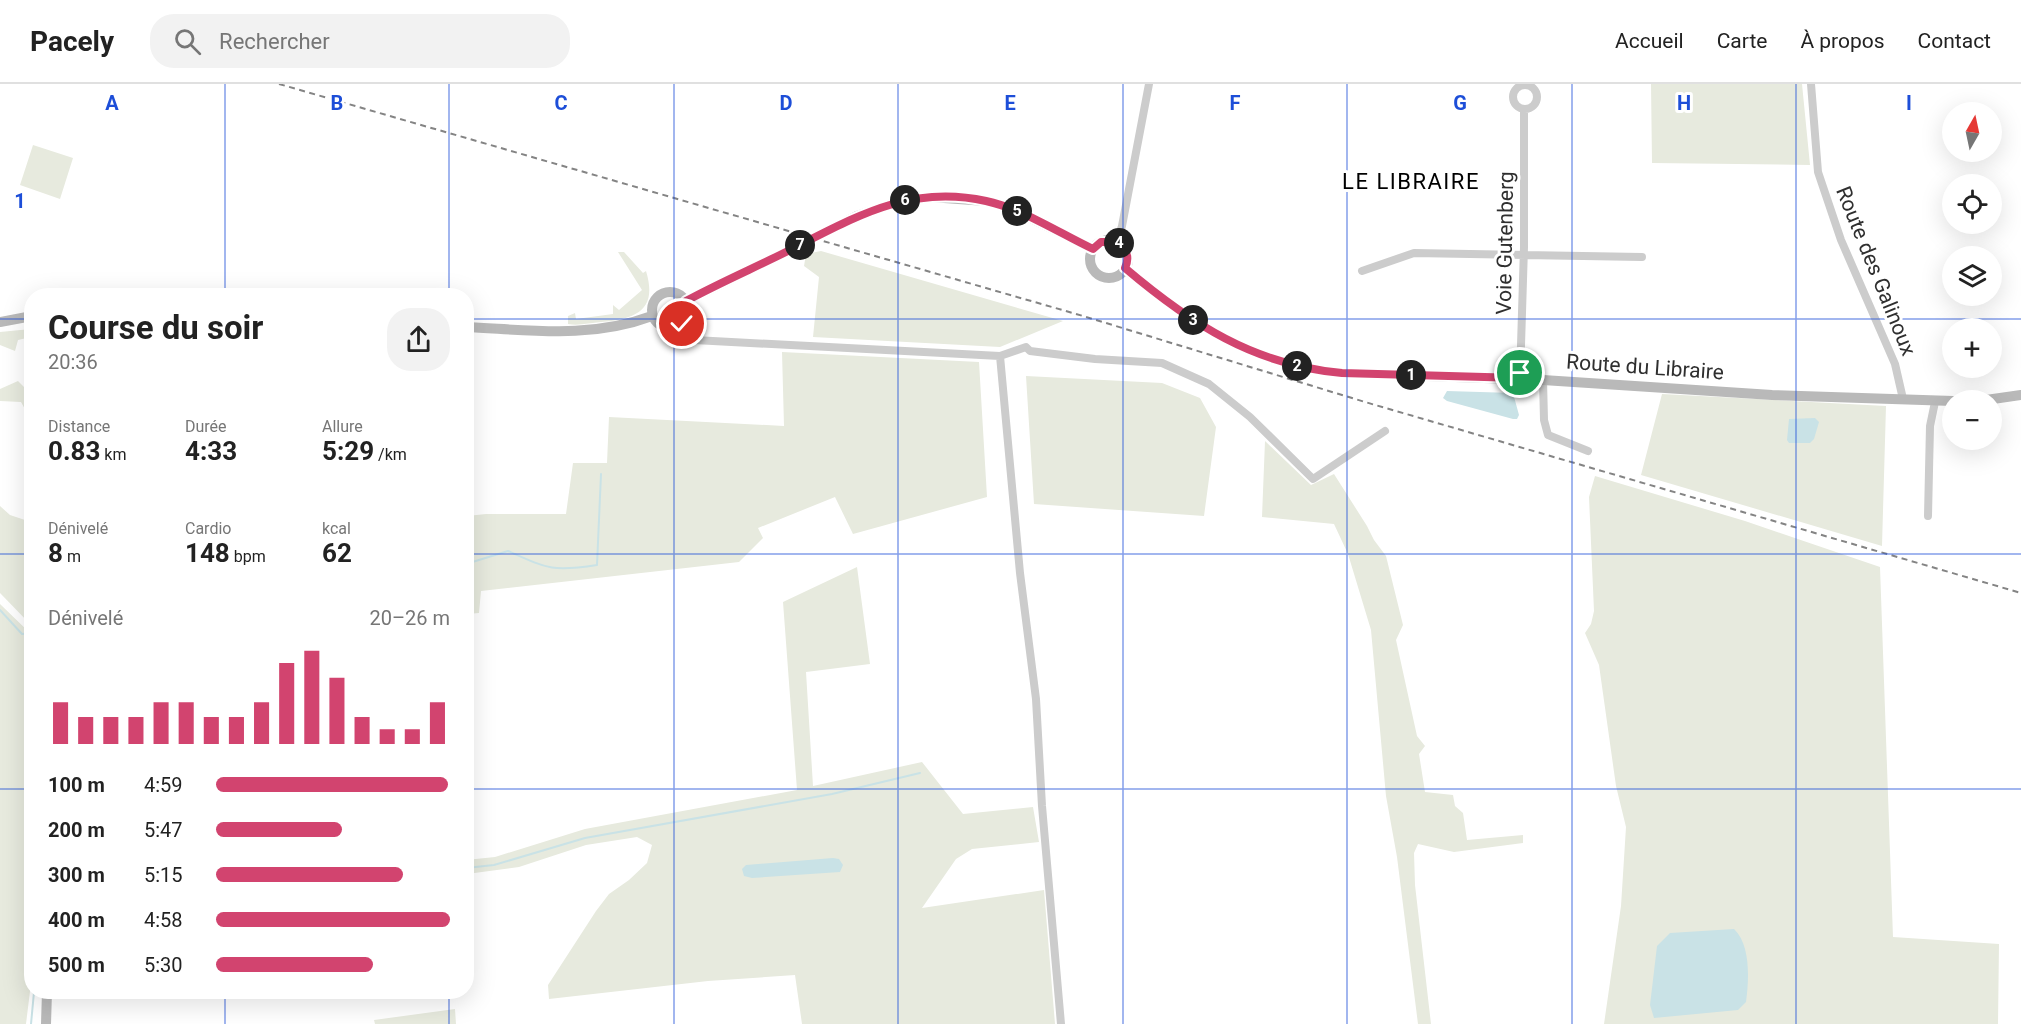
<!DOCTYPE html>
<html lang="fr">
<meta charset="utf-8">
<style>
body{margin:0;font-family:Roboto,sans-serif;background:#f2f2f2;color:#222;height:100vh;display:flex;flex-direction:column;font-size:22px;white-space:nowrap}
*{box-sizing:border-box;margin:0}
p{font-size:20px;color:#767676}
.icon{flex:none;width:33px;height:33px;fill:none;stroke:currentColor;stroke-width:2;stroke-linecap:round;stroke-linejoin:round}
.map{position:relative;flex:1;overflow:hidden}
.panel{position:absolute;left:24px;top:204px;width:450px;height:711px;display:flex;flex-direction:column;background:#fff;border-radius:24px;box-shadow:0 6px 24px #0002}
.panel>*{flex:none}
.needle{width:39px;rotate:9deg}
.controls{position:absolute;left:1942px;top:18px;display:grid;gap:12px}
.controls a{display:grid;place-items:center;width:60px;height:60px;border-radius:50%;background:#fff;box-shadow:0 6px 24px #0002;font-size:30px}
.pin{position:absolute;display:grid;place-items:center;width:51px;height:51px;color:#fff;margin:-26px;border:3px solid #fff;border-radius:50%;box-shadow:0 2px 6px #0007}
.km{position:absolute;width:30px;height:30px;margin:-15px;border-radius:50%;background:#222;color:#fff;font-size:16px;line-height:30px;text-align:center}
.round{display:grid;place-items:center;flex:none;width:63px;height:63px;border-radius:24px;background:#f2f2f2}
.summary{display:flex;align-items:center;justify-content:space-between;height:102px;padding:0 24px}
h1{font-size:33px;font-weight:700;line-height:45px}
.figures{display:grid;grid-template-columns:repeat(3,1fr);gap:9px;height:102px;padding:6px 24px}
.figures div{display:grid;align-content:center}
.figures b{font-size:26px;font-weight:700}
.figures small{font-size:16px;font-weight:400}
.figures p{font-size:16px}
.chart{height:168px;padding:12px 24px}
.chart p{display:flex;justify-content:space-between}
.chart svg{width:100%;height:108px;margin-top:6px;stroke:#d2446f;stroke-width:6}
ul{padding:0 24px;list-style:none;font-size:20px}
li{display:grid;grid-template-columns:96px 72px 1fr;align-items:center;height:45px}
li i{height:15px;border-radius:8px;background:#d2446f}
header{display:flex;align-items:center;gap:36px;box-sizing:border-box;height:84px;padding:0 30px;background:#fff;border-bottom:2px solid #e0e0e0}
header strong{font-size:28px}
nav{display:flex;gap:33px;margin-inline-start:auto;font-size:21px}
.search{width:420px;height:54px;background:#f2f2f2;display:flex;align-items:center;gap:15px;box-sizing:border-box;padding:0 21px;border-radius:24px;color:#767676;font-size:22px}
.map>svg:first-child{display:block}
.green{fill:#e7eade}
.water{fill:#c9e2e6}
.lines{fill:none;stroke-linecap:round;stroke-linejoin:round}
.stream{stroke:#c9e2e6;stroke-width:2}
.street{stroke:#ccc;stroke-width:8}
.secondary{stroke:#b9b9b9;stroke-width:10}
.rail{stroke:#848484;stroke-width:2;stroke-dasharray:6 4.5;stroke-linecap:butt}
.secondary-bridge{stroke:#b9b9b9;stroke-width:10}
.route-casing{stroke:#fff;stroke-width:12}
.route{stroke:#d2446f;stroke-width:8}
.grid{fill:none;stroke:#1d4ed8;stroke-width:1.5;stroke-opacity:0.55}
.labels{text-anchor:middle;stroke-width:6;stroke-linejoin:round;paint-order:stroke}
.street-label{font-size:21px;fill:#2f2f2f;stroke:#fff}
.neighbourhood-label{font-size:22px;letter-spacing:1.5px;fill:#000;stroke:#fff}
.grid-label{font-size:20px;text-anchor:middle;font-weight:bold;fill:#1d4ed8;stroke:#fff;stroke-width:6;stroke-linejoin:round;paint-order:stroke}
</style>
<header>
<strong>Pacely</strong>
<div class="search"><svg class="icon" aria-label="search" viewBox="0 0 24 24"><circle cx="10" cy="10" r="6"/><path d="M15 15l6 6"/></svg>Rechercher</div>
<nav><a>Accueil</a><a>Carte</a><a>À propos</a><a>Contact</a></nav>
</header>
<div class="map">
<svg width="2021" height="940" viewBox="0 0 2021 940">
<rect width="100%" height="100%" fill="#fff"/>
<path class="green" d="M1651,0H1802L1810,81L1652,79Z
M33,61L73,74L60,115L20,101Z
M821,167L1063,237L1000,263L813,253L819,193L804,182L806,170Z
M618,168H624L643,189L646,187C658,226 636,235 601,238C590,239 578,242 568,240V232L575,229L576,235L613,230V221L619,226L642,206Z
M31,245V253L18,256L15,267L0,261V248Z
M782,268L979,278L987,413L853,450L835,413L758,444L763,454L739,478L481,507L479,529L467,530V432L486,430H566L573,379H607L609,333L784,342Z
M1026,292L1162,299L1200,314L1216,343L1204,432L1034,420Z
M18,297L31,310V329L26,327L21,318L0,317V305Z
M1662,310L1886,322L1882,462L1641,391Z
M1265,357L1311,401L1334,390L1367,442L1374,456L1386,472L1403,541L1396,556L1417,652L1425,662L1419,670L1425,708L1453,711L1455,722L1463,729L1467,756L1523,751V759L1454,768L1418,760L1414,769L1415,801L1431,940H1418L1397,773L1386,712L1371,546L1348,470L1334,440L1262,433Z
M1595,392L1745,437L1880,483L1893,853L1999,860L1998,940H1604L1621,822L1626,743L1616,702L1599,581L1585,549L1591,540L1594,527L1589,413Z
M0,422L10,431L31,438V541L0,509Z
M857,483L870,580L806,588L813,702L922,678L963,730L1033,723L1039,758L972,765L956,775L922,824L1044,806L1055,940H802L795,891L708,897L549,915L548,901L596,827L609,810L629,796L647,779L652,761L637,753L586,761L519,783L467,790L466,776L495,773L585,745L797,706L783,518Z
M0,520L31,550L32,873L30,874L31,899L26,940H0Z
M455,925L456,940H375L374,936Z"/>
<path class="water" d="M1447,307L1513,309L1519,331L1517,335H1513L1447,317L1443,314Z
M1815,334L1819,338L1814,355L1810,359H1789L1787,356L1789,335Z
M833,774L839,775L843,781L840,788L752,794L744,792L742,785L746,781Z
M1734,845C1751,861 1749,896 1746,918L1738,926L1654,934L1650,921L1657,862L1670,849Z"/>
<g class="lines">
<path class="stream" d="M466,480L508,467C548,485 553,488 597,481L601,390
M0,526L22,550L32,549
M466,784L494,781L585,754L832,710L920,689
M31,940L34,908"/>
<path class="street" d="M1811,0L1818,88L1841,156L1895,280L1903,315
M1513 13a12 12 0 1 1 24 0a12 12 0 1 1-24 0Z
M1117,158L1122,142L1149,0
M1362,187L1414,169L1642,173
M677,244L682,251L694,256L1000,272L1026,263L1030,267L1095,275L1162,279L1209,300L1250,333L1313,395L1385,347
M1000,272L1020,489L1036,615L1042,722L1061,940
M1520,294L1524,163V25
M1543,296L1544,336L1548,351L1588,367
M1928,432L1930,342L1935,318"/>
<path class="secondary" d="M857,132L900,117L930,113L986,117L1011,124L1093,165
M1090 175a19 19 0 1 1 38 0a19 19 0 1 1-38 0Z
M1125,185C1191,239 1255,282 1342,289L1543,296L1772,311L1953,317
M652 226a18 18 0 1 1 36 0a18 18 0 1 1-36 0Z
M686,217L794,164
M0,238L32,232
M466,243C531,246 590,255 652,232
M1986,316L2021,311
M46,940L47,908"/>
<path class="rail" d="M279,0L1083,232L1365,318L2021,509"/>
<path class="secondary-bridge" d="M794,164L857,132"/>
</g>
<g class="lines">
<defs>
<path id="route" d="M682,240L688,230L686,217C719,199 754,184 788,167C854,134 908,100 986,117C1023,125 1059,149 1093,165L1101,158H1117C1127,165 1130,173 1125,184C1191,240 1254,281 1342,289L1520,294V289"/>
</defs>
<use href="#route" class="route-casing"/>
<use href="#route" class="route"/>
</g>
<path class="grid" d="M225,0V212M449,0V212M674,0V940M898,0V940M1123,0V940M1347,0V940M1572,0V940M1796,0V940M0,235H32M466,235H2021M0,470H32M466,470H2021M0,705H32M466,705H2021M225,908V940M449,908V940"/>
<g class="labels">
<g class="street-label">
<text transform="translate(1505 159) rotate(-89)" y="7">Voie Gutenberg</text>
<text transform="translate(1876 187) rotate(68)" y="7">Route des Galinoux</text>
<text transform="translate(1645 283) rotate(4)" y="7">Route du Libraire</text>
</g>
<g class="neighbourhood-label">
<text x="1411" y="105">LE LIBRAIRE</text>
</g>
</g>
<g class="grid-label">
<text x="112" y="26">A</text>
<text x="337" y="26">B</text>
<text x="561" y="26">C</text>
<text x="786" y="26">D</text>
<text x="1010" y="26">E</text>
<text x="1235" y="26">F</text>
<text x="1460" y="26">G</text>
<text x="1684" y="26">H</text>
<text x="1909" y="26">I</text>
<text x="20" y="124">1</text>
</g>
</svg>
<div class="controls">
<a><svg class="needle" viewBox="-14 -14 28 28"><path d="M0-13l5 13h-10z" fill="#e53935"/><path d="M0 13l5-13h-10z" fill="#767676"/></svg></a>
<a><svg class="icon" aria-label="locate" viewBox="0 0 24 24"><circle cx="12" cy="12" r="6"/><path d="M12 2v4M12 18v4M2 12h4M18 12h4"/></svg></a>
<a><svg class="icon" aria-label="layers" viewBox="0 0 24 24"><path d="M12 4l9 5-9 5-9-5zM3 14l9 5 9-5"/></svg></a>
<a>+</a>
<a>−</a>
</div>
<div class="pin" style="left:1520px;top:289px;background:#1e9e55"><svg class="icon" aria-label="arrive" viewBox="0 0 24 24"><path d="M6 21V4h12l-3 4 3 4H6"/></svg></div>
<div class="pin" style="left:682px;top:240px;background:#d93025"><svg class="icon" aria-label="check" viewBox="0 0 24 24"><path d="M5 12l5 5 9-10"/></svg></div>
<b class="km" style="left:1411px;top:291px">1</b>
<b class="km" style="left:1297px;top:282px">2</b>
<b class="km" style="left:1193px;top:236px">3</b>
<b class="km" style="left:1119px;top:159px">4</b>
<b class="km" style="left:1017px;top:127px">5</b>
<b class="km" style="left:905px;top:116px">6</b>
<b class="km" style="left:800px;top:161px">7</b>
<section class="panel">
<div class="summary"><div><h1>Course du soir</h1><p>20:36</p></div><a class="round"><svg class="icon" aria-label="share" viewBox="0 0 24 24"><path d="M12 15V3M7 8l5-5 5 5M5 13v7h14v-7"/></svg></a></div>
<div class="figures">
<div><p>Distance</p><b>0.83<small> km</small></b></div>
<div><p>Durée</p><b>4:33</b></div>
<div><p>Allure</p><b>5:29<small> /km</small></b></div>
</div>
<div class="figures">
<div><p>Dénivelé</p><b>8<small> m</small></b></div>
<div><p>Cardio</p><b>148<small> bpm</small></b></div>
<div><p>kcal</p><b>62</b></div>
</div>
<div class="chart"><p><span>Dénivelé</span>20–26 m</p>
<svg viewBox="0 0 160 44" preserveAspectRatio="none"><path d="M5 44V27M15 44V33M25 44V33M35 44V33M45 44V27M55 44V27M65 44V33M75 44V33M85 44V27M95 44V11M105 44V6M115 44V17M125 44V33M135 44V38M145 44V38M155 44V27"/></svg>
</div>
<ul>
<li><b>100 m</b>4:59<i style="width:99%"></i></li>
<li><b>200 m</b>5:47<i style="width:54%"></i></li>
<li><b>300 m</b>5:15<i style="width:80%"></i></li>
<li><b>400 m</b>4:58<i style="width:100%"></i></li>
<li><b>500 m</b>5:30<i style="width:67%"></i></li>
</ul>
</section>
</div>
